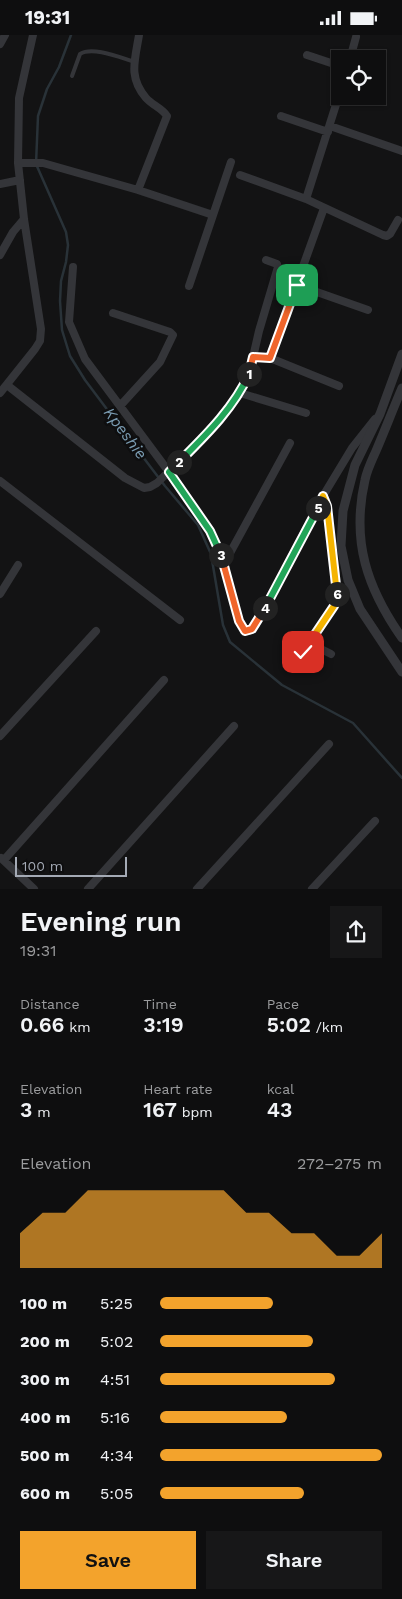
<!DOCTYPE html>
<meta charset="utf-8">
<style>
body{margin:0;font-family:"Work Sans",sans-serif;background:#171718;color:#f1f3f6;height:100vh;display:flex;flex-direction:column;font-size:19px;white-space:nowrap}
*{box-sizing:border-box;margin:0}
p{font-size:16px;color:#9b9c9e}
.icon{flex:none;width:28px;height:28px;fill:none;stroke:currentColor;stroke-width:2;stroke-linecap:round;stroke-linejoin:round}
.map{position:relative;height:854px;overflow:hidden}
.panel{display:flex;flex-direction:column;background:#0e0e0f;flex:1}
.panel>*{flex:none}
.buttons{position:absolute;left:331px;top:15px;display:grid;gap:10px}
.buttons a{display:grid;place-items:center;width:55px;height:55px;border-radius:0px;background:#0e0e0f;box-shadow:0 1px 4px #0004,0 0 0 1px #2e2e2f;font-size:25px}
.scale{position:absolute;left:15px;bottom:12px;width:112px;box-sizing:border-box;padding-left:5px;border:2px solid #a4aab5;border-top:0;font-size:14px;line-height:18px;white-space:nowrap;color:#a4aab5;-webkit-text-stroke:4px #0e0e0f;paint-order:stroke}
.pin{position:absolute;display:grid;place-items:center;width:42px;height:42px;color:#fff;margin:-21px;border-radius:10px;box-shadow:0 2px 8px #0006}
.km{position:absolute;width:25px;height:25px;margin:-12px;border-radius:50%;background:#222;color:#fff;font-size:14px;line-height:25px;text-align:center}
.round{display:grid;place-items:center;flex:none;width:52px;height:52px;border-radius:0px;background:#171718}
.overview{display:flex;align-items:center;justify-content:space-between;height:85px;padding:0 20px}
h1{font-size:28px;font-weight:600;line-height:38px}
.figures{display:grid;grid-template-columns:repeat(3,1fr);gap:8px;height:85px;padding:5px 20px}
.figures div{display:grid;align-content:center}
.figures b{font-size:21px;font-weight:600}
.figures small{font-size:14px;font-weight:400}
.figures p{font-size:14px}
.chart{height:140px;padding:10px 20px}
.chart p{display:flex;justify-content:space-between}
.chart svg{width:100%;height:90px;margin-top:5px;fill:#f3a32c;opacity:.7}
.action{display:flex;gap:10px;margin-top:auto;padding:10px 20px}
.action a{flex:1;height:58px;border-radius:0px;background:#f3a32c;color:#111;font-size:20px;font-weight:600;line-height:58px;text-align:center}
.action a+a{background:#171718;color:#f1f3f6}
ul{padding:0 20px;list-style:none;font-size:16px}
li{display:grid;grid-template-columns:80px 60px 1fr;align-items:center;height:38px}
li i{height:12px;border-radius:6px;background:#f3a32c}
.status{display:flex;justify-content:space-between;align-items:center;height:35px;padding:0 25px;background:#0e0e0f;direction:ltr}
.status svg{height:14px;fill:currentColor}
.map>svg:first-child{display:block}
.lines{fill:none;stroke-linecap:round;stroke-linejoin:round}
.stream{stroke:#293238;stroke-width:2.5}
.service{stroke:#343539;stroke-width:4}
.minor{stroke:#343539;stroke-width:8}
.tertiary{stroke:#343539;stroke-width:9}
.split-1-casing{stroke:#fff;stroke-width:10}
.split-2-casing{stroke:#fff;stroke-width:10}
.split-3-casing{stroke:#fff;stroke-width:10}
.split-4-casing{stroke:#fff;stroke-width:10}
.split-5-casing{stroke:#fff;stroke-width:10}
.split-6-casing{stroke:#fff;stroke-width:10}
.split-7-casing{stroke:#fff;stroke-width:10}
.split-1{stroke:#f0652b;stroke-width:6}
.split-2{stroke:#22a559;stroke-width:6}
.split-3{stroke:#22a559;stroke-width:6}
.split-4{stroke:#f0652b;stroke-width:6}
.split-5{stroke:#22a559;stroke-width:6}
.split-6{stroke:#f5b400;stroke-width:6}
.split-7{stroke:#f5b400;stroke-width:6}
.labels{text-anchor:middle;stroke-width:5;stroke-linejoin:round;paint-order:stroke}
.water-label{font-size:16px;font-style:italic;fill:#7a9bb1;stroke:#0e0e0f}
</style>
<div class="status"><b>19:31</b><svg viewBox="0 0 49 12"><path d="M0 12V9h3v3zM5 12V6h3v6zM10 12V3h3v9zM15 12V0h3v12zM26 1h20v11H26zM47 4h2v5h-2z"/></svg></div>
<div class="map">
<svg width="402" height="854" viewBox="0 0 402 854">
<rect width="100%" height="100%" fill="#131314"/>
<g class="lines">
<path class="stream" d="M71,0L59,32L47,54L38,81L36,129L66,197L68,210L66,227L61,246L60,266L62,295L70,321L85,345L124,397L165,451L198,490L211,519L223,590L230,607L282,650L353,688L402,743"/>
<path class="service" d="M72,41L80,19C93,11 121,23 135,27"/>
<path class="minor" d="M139,0C135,25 128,42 146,63C152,70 162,73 167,81L138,155L213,180
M0,9L5,0
M307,20L340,31
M350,24L356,2
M281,81L328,97
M330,91L402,116
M18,128H43L138,155
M240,140L306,164L383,200L387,201L390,199L398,185
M0,149L20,145
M306,164L340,57
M324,173L270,323L339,351
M0,220L13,197L24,184
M73,232L69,287L85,324L169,437L210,496L224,529L239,586L245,596H249L256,590L323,461L352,413L375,384
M297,250L368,275
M189,251L231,127
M113,278L170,297L173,300L160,327L120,371
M7,350L125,443L144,453L150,452L157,448L199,407L240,358L251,331L259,296L278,232L277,229L266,225
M0,358L35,314L40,306L41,294L24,184L18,128L19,63L33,0
M240,358L306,378
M0,446L180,585
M323,461L327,471L337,561L336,569L311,606L313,610L331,619
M224,529L290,408
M0,559L18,530
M296,627L311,606
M0,701L96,596
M1,823L34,854
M4,825L164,645
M88,854L234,691
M197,854L329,709
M312,854L375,786"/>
<path class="tertiary" d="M402,319L380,379L355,430L343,476L341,511L348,545L360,574L402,637
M402,353C393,374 385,395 376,416C372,425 367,435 365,445C351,506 367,553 402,603"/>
</g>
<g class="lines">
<defs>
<path id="split-1" d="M249,339L253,322L270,323L297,250"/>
<path id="split-2" d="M179,427C205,401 234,373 249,339"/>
<path id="split-3" d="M179,427L169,437L210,496L221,520"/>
<path id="split-4" d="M221,520L239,586L245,596L252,594L265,573"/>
<path id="split-5" d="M265,573L318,473"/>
<path id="split-6" d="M318,473L323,461L327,471L337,559"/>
<path id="split-7" d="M303,617L334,571L337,559"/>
</defs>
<use href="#split-1" class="split-1-casing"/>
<use href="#split-2" class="split-2-casing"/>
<use href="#split-3" class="split-3-casing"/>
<use href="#split-4" class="split-4-casing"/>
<use href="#split-5" class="split-5-casing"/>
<use href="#split-6" class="split-6-casing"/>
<use href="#split-7" class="split-7-casing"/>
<use href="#split-1" class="split-1"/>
<use href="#split-2" class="split-2"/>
<use href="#split-3" class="split-3"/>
<use href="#split-4" class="split-4"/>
<use href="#split-5" class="split-5"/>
<use href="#split-6" class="split-6"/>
<use href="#split-7" class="split-7"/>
</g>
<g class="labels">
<g class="water-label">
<text transform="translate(126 398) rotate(53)" y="6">Kpeshie</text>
</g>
</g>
</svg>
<div class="buttons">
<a><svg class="icon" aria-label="locate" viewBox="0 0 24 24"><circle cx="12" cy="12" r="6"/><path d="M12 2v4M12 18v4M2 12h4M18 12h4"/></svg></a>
</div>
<div class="scale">100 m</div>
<div class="pin" style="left:297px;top:250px;background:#1e9e55"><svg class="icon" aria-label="arrive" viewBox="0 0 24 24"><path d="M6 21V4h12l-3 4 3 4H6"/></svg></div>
<div class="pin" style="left:303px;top:617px;background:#d93025"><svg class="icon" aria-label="check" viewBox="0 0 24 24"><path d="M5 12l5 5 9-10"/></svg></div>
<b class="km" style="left:249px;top:339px">1</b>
<b class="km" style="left:179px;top:427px">2</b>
<b class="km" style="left:221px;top:520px">3</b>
<b class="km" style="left:265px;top:573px">4</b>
<b class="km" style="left:318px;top:473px">5</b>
<b class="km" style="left:337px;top:559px">6</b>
</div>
<section class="panel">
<div class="overview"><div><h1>Evening run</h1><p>19:31</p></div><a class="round"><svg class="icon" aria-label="share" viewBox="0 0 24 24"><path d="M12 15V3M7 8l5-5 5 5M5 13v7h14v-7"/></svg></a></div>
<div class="figures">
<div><p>Distance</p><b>0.66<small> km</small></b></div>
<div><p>Time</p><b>3:19</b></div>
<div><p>Pace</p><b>5:02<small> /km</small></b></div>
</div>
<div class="figures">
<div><p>Elevation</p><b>3<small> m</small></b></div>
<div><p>Heart rate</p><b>167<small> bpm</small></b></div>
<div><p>kcal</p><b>43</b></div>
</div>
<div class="chart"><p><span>Elevation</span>272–275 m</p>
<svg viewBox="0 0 160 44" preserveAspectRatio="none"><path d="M0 44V27L10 17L20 17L30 6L40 6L50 6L60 6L70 6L80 6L90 6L100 17L110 17L120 27L130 27L140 38L150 38L160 27V44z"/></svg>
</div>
<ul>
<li><b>100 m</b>5:25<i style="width:51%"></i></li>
<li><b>200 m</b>5:02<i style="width:69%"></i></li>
<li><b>300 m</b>4:51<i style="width:79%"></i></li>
<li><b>400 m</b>5:16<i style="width:57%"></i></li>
<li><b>500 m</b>4:34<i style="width:100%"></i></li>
<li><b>600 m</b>5:05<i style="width:65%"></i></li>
</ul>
<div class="action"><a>Save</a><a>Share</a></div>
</section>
